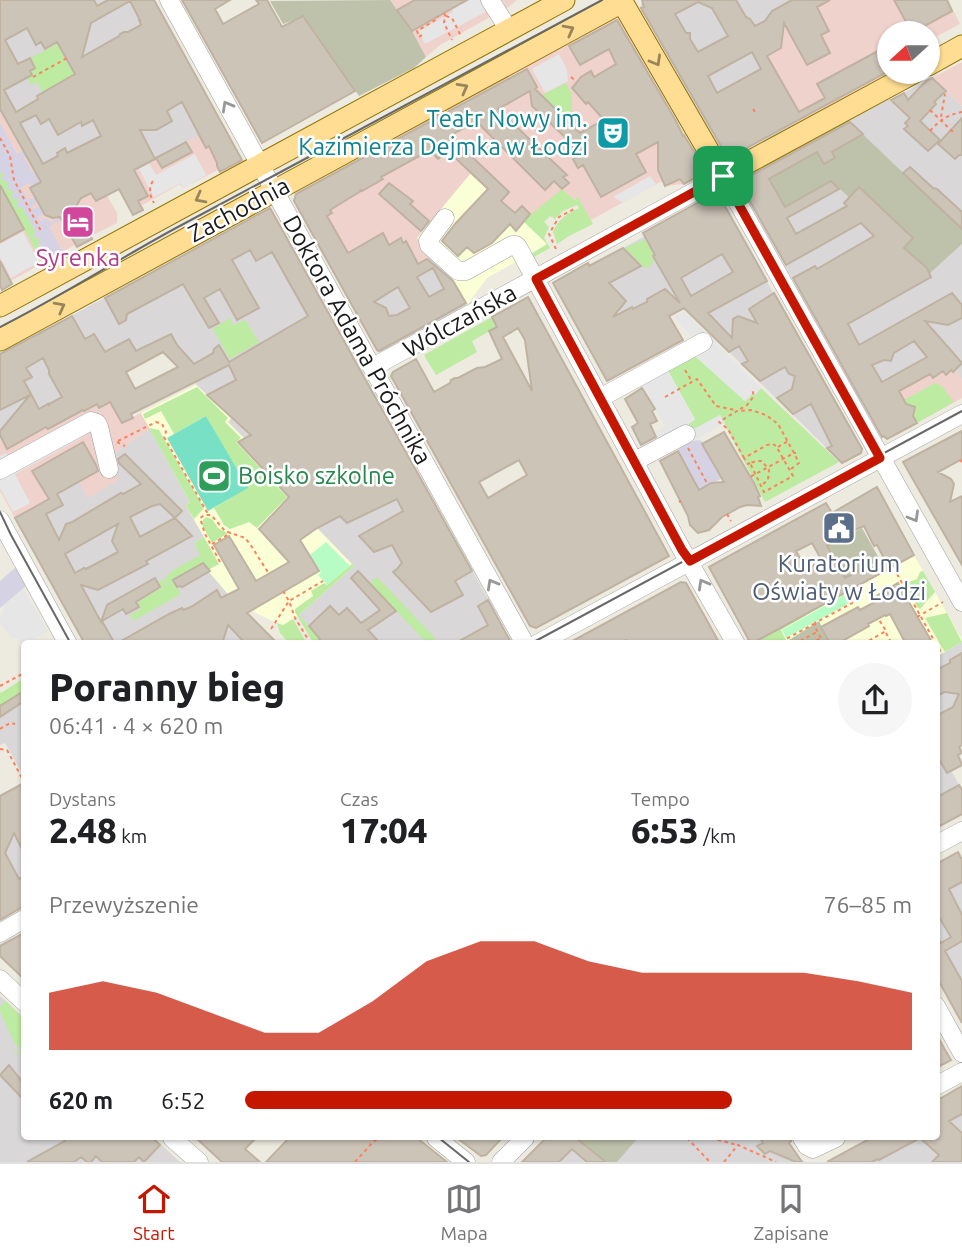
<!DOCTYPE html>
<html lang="pl">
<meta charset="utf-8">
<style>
body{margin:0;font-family:Ubuntu,sans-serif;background:#f6f6f6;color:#202124;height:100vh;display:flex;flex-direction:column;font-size:26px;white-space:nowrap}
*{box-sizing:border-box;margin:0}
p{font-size:23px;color:#757577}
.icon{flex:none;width:38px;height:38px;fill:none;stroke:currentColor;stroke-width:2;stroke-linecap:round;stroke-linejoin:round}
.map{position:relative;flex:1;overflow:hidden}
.panel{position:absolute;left:21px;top:640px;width:919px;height:500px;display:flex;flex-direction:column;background:#fff;border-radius:7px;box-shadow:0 2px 5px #0004}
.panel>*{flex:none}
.needle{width:46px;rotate:249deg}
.controls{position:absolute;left:877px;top:21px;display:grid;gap:14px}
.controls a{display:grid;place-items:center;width:63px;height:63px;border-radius:50%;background:#fff;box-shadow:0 2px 5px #0004;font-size:35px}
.pin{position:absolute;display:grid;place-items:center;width:60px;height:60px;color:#fff;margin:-30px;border-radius:14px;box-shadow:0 4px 10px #0006}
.round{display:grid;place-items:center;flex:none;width:74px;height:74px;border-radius:37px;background:#f6f6f6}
.headline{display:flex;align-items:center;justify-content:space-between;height:119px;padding:0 28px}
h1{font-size:38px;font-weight:800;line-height:52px}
.stats{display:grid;grid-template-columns:repeat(3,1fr);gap:10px;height:119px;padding:7px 28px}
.stats div{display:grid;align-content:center}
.stats b{font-size:35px;font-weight:800}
.stats small{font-size:19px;font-weight:400}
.stats p{font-size:19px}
.chart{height:196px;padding:14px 28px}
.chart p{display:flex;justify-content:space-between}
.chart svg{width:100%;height:126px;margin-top:7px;fill:#c51700;opacity:.7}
ul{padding:0 28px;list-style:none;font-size:23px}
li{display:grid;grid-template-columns:112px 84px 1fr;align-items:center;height:52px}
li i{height:18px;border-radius:9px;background:#c51700}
.dock{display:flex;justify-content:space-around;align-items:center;height:98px;border-top:2px solid #e0e0e0;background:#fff;font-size:19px;color:#757577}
.dock a{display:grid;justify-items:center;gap:4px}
.dock .active{color:#c51700}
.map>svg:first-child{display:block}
.residential{fill:#d9d7d7}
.commercial{fill:#f0d2cc}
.education{fill:#faffd6}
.construction{fill:#bfc2aa}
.grass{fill:#bdeba1}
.park{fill:#b7fcc5}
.pitch{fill:#78e1c5}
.parking{fill:#e6e6e6}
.plaza{fill:#d5d3e3}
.building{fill:#cdc4b8;stroke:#bfb2a1;stroke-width:2;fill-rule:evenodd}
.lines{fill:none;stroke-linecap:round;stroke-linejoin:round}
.minor-casing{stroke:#a1a1a1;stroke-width:19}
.major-casing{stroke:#917200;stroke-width:23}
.path{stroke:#ff815e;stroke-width:2;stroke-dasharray:3.5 3.5;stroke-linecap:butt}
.minor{stroke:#fff;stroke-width:18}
.major{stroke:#ffdd92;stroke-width:21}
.tram{stroke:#686868;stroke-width:2}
.oneway{stroke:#98855c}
.oneway2{stroke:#989898}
.route-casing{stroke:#fff;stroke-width:14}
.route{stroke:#c51700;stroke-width:9}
.labels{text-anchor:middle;stroke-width:5;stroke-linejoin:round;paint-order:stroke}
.culture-label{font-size:24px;fill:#0d838f;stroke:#fff;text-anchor:end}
.street-label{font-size:24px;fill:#1a1a1a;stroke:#fff}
.hotel-label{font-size:24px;fill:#b23c85;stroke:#fff}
.leisure-label{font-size:24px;fill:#27864d;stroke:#fff;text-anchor:start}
.service-label{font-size:24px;fill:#4e5e75;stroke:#fff}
</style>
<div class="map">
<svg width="962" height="1162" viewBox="0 0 962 1162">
<rect width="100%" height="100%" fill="#edeadf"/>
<path class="residential" d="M0,0H154L222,123L90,194L38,177L0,108Z
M646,0H819L789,21L745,41L792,126L727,163L640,8L642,2Z
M932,78L962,106V229L848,120L887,100H891Z
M774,160L831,181L925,267L929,273L962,244V380L956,369L953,372L941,360L861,402L737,180Z
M716,192L862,449L861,453L842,463L675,299L631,323L604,294L589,267L645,236L643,232Z
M270,207L511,640L505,644H321L318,641L319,639L299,615L353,566L317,528L281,554L259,529L227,422L231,418L163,352L0,440V355Z
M436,254L443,261L467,305L382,352L377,350L350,302Z
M150,429L190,502L187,506L204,537L209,572L228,594L278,644H85L15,518L111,464L114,453Z
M962,642V716L936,730V657Z
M24,691V777L5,743L0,745V707Z
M936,744L962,790L936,827Z
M24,783V906L0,920L3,795Z
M958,852L962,860V1023L936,976V864Z
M0,996L24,1018V1138H154L180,1162H0Z
M962,1086V1162H828L871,1138H936V1101Z
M546,1138H787L790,1142L789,1144L797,1156L805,1162H522Z"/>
<path class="commercial" d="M390,0H517L510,6L440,45L426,57L412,31Z
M819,0H948L960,24L928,41V33H889V72H891L792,126L745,41L789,21Z
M614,18L619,19L706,172L684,184L665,186L662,181L591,220L577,198L523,221L471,173L417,238L436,254L350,302L294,201L296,193Z
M962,62V106L932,78Z
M0,108L38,177L102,187L117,213V223L91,236L77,247L75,245L0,287Z
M222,123L242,161L220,172L218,170L183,188L180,184L141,206L124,175Z
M942,360L952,371L956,369L962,380V398L887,439L882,437L861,402Z
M108,398L122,423L141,413L150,429L114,453L116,460L111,464L119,480L88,498L79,482L15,518L0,491V440L2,439L8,449L46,427L48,429Z"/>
<path class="education" d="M471,173L548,244L487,278L467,305L443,261L417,238Z
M196,385L231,418L228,422L245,439L290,498L259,530L281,554L317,528L354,566L299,615L283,626L252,611L247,613L228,594L209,572L195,543L204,537L186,506L190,502L141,413Z
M914,555L962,640V642L936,657V644H753L752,643Z"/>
<path class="construction" d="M390,0L412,31L426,57L414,68L359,96L304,16L283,24L270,1Z
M848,120L962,229V244L929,274L925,267L831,181L760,220L737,180Z
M862,528L880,560L845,578L827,546Z
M819,621L830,644H783Z
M576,1138H633L636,1140L617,1162H606Z"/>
<path class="grass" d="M57,44L74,74L42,92L37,82L31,85L25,74L36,68L31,58Z
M566,83L572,94V115L567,120L542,95Z
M3,172L19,202L17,203L22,206L36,233L33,235L36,239L39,238L41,242L38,244L41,248L44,247L46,250L43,252L45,256L48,255L51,259L43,264L0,185V174Z
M562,189L574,200L578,197L593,224L569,236L557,244L553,232C558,220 566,214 579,208L577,205L563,211L555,219L550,216L544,222L549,227L544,238L550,248L530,259L528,256L547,244L523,221Z
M645,239L653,254L651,255L654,262L646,269L625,248Z
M492,317L497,327L472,341L477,352L436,375L424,355Z
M230,318L233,325L245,320L259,342L230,359L213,329Z
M703,350L696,357L745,401L752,394L755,395L761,388L839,462L765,502L720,415L696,428H693L688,424L695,419L666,367Z
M935,383L942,386L954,402L917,423L904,400Z
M197,387L228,418L225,422L241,438L236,442L287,497L257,528L249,522L230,529L224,525L214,508L247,488L206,416L174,434L161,411L145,419L143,414Z
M149,428L159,430L204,508L194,519L186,506L190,502Z
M206,517L212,519L218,528L228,533L212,543L202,525L203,520Z
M204,537L219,564L208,570L203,563L160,588L158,583L166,578L170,572L200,555L195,543Z
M352,564L354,566L299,615L320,639L319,641L321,644H314L295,612V609L313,596L311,591L324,583L327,585Z
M923,571L935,592L920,609L917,607L904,584L917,579L920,572Z
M377,577L435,638L433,640L434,642L428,644L370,583Z
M173,581L181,594L133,621L130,615L141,609L138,602Z
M806,613L807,615L781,630L788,644H753L752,643Z
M947,613L962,642L945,652L925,618Z
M293,619L307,644H290L280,633L277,623L283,625Z
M24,678V691L0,707V691L1,693Z
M6,1001L24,1019V1048L18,1056L11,1046L18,1054L21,1050L14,1042L0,1011V1007Z"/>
<path class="park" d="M326,542L350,566L327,585L318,575L321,572L310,555Z
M849,592L853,601L786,638L782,630Z"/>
<path class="pitch" d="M206,416L248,488L208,511L167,438Z"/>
<path class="parking" d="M470,0H502L505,3L494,12L489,10L425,44L419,31L453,12L452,9Z
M559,54L567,70L568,81L545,93L532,69Z
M195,154L206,175L183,188L181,183L154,197L139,169L149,163L156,175Z
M650,176L656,184L623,203L613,197Z
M23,232L39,262L11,278L0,257V244Z
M684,311L761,388L755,395L752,394L745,401L696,357L703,349L692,340L691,336L674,317Z
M666,367L695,420L688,424L693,428H696L720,415L725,423L697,439L689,438L665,450L655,432L665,426L640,381Z
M74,425L81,438L15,474L30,503L13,512L0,488V456L6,453L9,459Z
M23,589L48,631L21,646L19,639L12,638L0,624V619L5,604Z"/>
<path class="plaza" d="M0,123L17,154L23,151L26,156L24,158L32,172L35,171L41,182L32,186L29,183L21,187L28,200L35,197L38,202L32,206L33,209L40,206L44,214L38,217L40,221L47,218L50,223L59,218L60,220L49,227L63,252L51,259L48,255L45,256L43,252L46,250L44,247L41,248L38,243L41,241L39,238L36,239L33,235L36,233L22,207L19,208L16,204L19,201L17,198L14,200L11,195L14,193L12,190L9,191L7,186L9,184L8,181L4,182L1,177L4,175L3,172L0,174Z
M697,440L702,441L712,462L723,478L708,485L699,493L678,450L689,442Z
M16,567L26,586L0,608V581Z"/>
<path class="building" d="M0,0H94L97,6L108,0H154L242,160L220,172L217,166V163L209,146L206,148L182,102L167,111L172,121L156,130H140L155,159L134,170L148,196L138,201L143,210L133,215L119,189L96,201L91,193L81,198L75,208L92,239L77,247L60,217L53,218L45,215L30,188L41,182L0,109ZM130,1L140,20H139L141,25L128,32H124L120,34L119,36L82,57L91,23ZM27,28L36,45L41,42L45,49L57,42L75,74L37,96L38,99L16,112L4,90L32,75L30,71L35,68L30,58L18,64L5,40ZM36,115L41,124L49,119L58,135L81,122L82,126L93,120L101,136L67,153L65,148L57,153L58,156L43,164L20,123Z
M182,0H230L215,9L223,24L259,4L256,0H267L282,27L303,16L355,91L262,143Z
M415,0H467L412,31L397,10Z
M642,0H736L746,17L750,19L755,26L765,21L772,11L792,0H830L817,7L829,31L821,35L830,53L807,65L784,23L781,48L767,56L799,112L825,98L817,84L889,45V71L728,158L641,8L644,7ZM698,2L712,8L728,36L698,52L690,39V33H686L675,14ZM752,52L761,69L717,93L708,76Z
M894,0H947L952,11L912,33Z
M617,20L676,121L683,136L684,135L706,172L684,184L680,179L665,186L658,170V142L636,154L646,172L601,197L583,165L578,168L573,159L578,156L567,139L532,106L530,91L498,109L567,175L563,177L569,183L562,189L554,181L545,190L476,121L450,136L509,192L501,201L515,213L522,206L530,214L516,231L510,224L492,243L474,253L467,247L458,256L442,241L455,224L488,189L447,150L438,159L430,150L381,177L383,179L362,191L360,189L361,191L330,210L332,213L327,216L348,253L383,233L389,245L401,238L403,243L406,241L418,264L427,259L453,281L466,303L379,351L377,350L294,201L296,194L527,69L537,87L535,89L580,133L604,120L588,102L586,104L572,88L581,77L591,71L594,77L616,64L609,49L580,65L569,46ZM433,268L444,289L429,297L417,277ZM398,287L410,308L397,315L389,316L386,308L374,302Z
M932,78L946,91L934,102L936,104L920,121L940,140L928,151L904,129L908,126L905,123L910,118L891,100L904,93L908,100L926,81Z
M962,118V155H959L955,159L938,144Z
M850,122L863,134L832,152L835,158L824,164L817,152L769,179L785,207L831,181L839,189L787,218L796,234L847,206L844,203L859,187L913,238L904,248L927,268L931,277L848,324L859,345L952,293L962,305V318L948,325L925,321L962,363L953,372L951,370L946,375L943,371L933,378L930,374L899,391L906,404L915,407L913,416L917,423L887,439L884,436L882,437L793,278L815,266L817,269L874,236L861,223L786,265L739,182ZM914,341L927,357L882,382L872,365L884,360L891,361L894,353Z
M186,142L192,152L162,168L156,158Z
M910,167L933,188L937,189L962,212V229L903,173Z
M389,183L413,201L410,204L429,221L421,231L379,194Z
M0,185L24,229L0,242Z
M717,192L767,281L708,313L732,338L733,319L738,316L757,323L749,309L774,293L862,449L861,453L842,463L827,448L832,446L811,404L793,414L777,398L792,389L795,376L789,374L785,367L760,381L742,364L748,361L739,346L729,352L684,308L669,316L683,340L607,381L553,283L588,263L589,266L623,248L641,266L609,283L626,301L613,317L632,307L633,309L647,302V299L665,289L680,303L653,256L655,255L643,233ZM722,254L733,272L691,296L681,278Z
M270,208L472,571L455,581L463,595L431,612L393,572L397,569L402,563L392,545L374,552L359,536L403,511L397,499L347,523L340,516L317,528L300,540L319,571L247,613L278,644H246L228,625L222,644H116L169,614L182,608L183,610L191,607L217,590L221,598L239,589L214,545L229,536L256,581L289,562L259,529L289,497L238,442L251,435L207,395L236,380L229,365L131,414L133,418L122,423L110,402L99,408L97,404L84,411L83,410L48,429L46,427L7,449L0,435V431L30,395L0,410V354L72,316L85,339L94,334L105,352L129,339L136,351L171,334L177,345L194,364L213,353L214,349L219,345L229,362L308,316L272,252L256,261L250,250L232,260L259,308L237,320L220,289L204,298L219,323L209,328L183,284L127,314L126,320L119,324L105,298ZM163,352L178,367L135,389L126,372ZM43,358L49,370V374L62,397L49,404V406L48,404L39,409L24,381L32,377L26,368Z
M0,261L12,284L2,290L0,285Z
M528,297L669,556L536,628L530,626L391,376L393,372L416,359L434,392L450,383L451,380L455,378H458L477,368L485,367L502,359L489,331L497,327L492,317ZM518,328L525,340L532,391L503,337ZM519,460L527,475L488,498L479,482Z
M642,388L655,409L652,411L657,421L650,424L656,437L641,445L632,427L638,423L625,399Z
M962,431V459L938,472L951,479L954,484L950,502L962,496V565L903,462Z
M724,432L754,483L760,496L758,497L761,506L747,505L740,507L722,517L709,530L698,533L690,525L688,516L660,461L678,451L699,490L711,483L724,482L702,444Z
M83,442L96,465L98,471L57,494L63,505L46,514L59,540L66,524L72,522L121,493L123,494L141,484L119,463L118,459L125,454L182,511L175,518L192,536L146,561L148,564L98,590L81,585L101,622L107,605L155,578L160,587L136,602L139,607L126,614L123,609L102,621L115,644H85L15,518L49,499L32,471ZM160,504L175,518L140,537L130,517L152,506ZM118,524L112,541L118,552L86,569L84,568L75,573L65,554Z
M877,487L914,555L751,644L709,567L826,503L832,513ZM864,526L874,546L877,545L885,560L870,569L869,566L845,578L827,546L839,540L838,537ZM812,543L820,557L808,572L796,551Z
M203,563L210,571L182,587L180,586L177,587L173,580Z
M358,571L396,611L368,630L381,644H316L320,639L309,626L330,606L339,615L347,608L361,623L380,610L351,578Z
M681,582L686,583L720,644H628L626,640L619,644H567Z
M898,583L933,644H906L890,614L886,616L885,615L868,624L869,626L837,644H830L821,627L858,607L860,610L877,601L875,597Z
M488,600L510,641L505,644H454L488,625L478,606Z
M962,653V745L959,747L962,753L958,755L962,765L947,773L936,754V716L953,707L959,694L945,692L936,696V670L950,663V660Z
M24,691V701L0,717V706Z
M24,783V853L14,833L5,853L19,879L24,876V906L0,920V796Z
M959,785L962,790V814L936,828V801L938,800L939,796Z
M958,852L962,860V882L949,889L962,915V941L945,951L962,981V1023L936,976V935L941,943L951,937L936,912V864Z
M24,933V979L0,956V946Z
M936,1034L951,1060L936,1068Z
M9,1065L21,1080L24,1079V1100L0,1075Z
M962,1086V1114L949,1121L962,1133V1162H932L939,1155L920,1138L879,1160L878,1159L872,1162H827L871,1138H936V1101Z
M62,1138H153L160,1145L144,1162L139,1157L134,1162H102L96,1156L91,1162H87L81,1157L74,1162H27L65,1141Z
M196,1138H256L245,1149L260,1162H222Z
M289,1138H417L447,1162H266Z
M457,1138H502L486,1155L481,1156Z
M546,1138H576L606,1162H587L572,1149L559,1162H522Z
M760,1138H791V1141L789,1143L802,1162H796L770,1151L765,1154L757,1146L763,1143Z"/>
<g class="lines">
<defs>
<path id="minor" d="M169,0L525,644
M490,0L509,30
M445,218L428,241L429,245L458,271H466L512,245H516L518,247L682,550L736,644
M373,367L723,176L962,602
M600,398L703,342
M635,461L686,434
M0,470L91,421L97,423L99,427L109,469
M0,520L68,644
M537,644L962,414
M936,845L962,831
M0,933L24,919
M0,979L24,1002
M936,1006L962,1053
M936,1086L962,1072
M172,1138L199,1162
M436,1138L466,1162
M802,1138L807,1146L813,1149L836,1138
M501,1162L525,1138"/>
<path id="major" d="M621,0L723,176L915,72
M928,65L962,46
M0,306L564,0
M0,340L622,2"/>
</defs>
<use href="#minor" class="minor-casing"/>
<use href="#major" class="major-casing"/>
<path class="path" d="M444,13L445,15L444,23L452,40
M446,16L452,18L461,36
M422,35L419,37L417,31L437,19L438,16
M33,77L67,58
M571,77L576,81
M753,109L757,115
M930,110L953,132
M941,117L945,94
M930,131C940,120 947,115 962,112
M0,138L10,156L14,180L41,231
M153,181C148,188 150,197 154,203
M556,249L549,234L559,217L576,208
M685,370L691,380
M665,397L697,379L716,406L735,410
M740,409L747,405L754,396L752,389
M118,441L156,422L162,424L166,432L164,437L208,514
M117,442L125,446
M778,447L788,441
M688,448L708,485
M744,458L728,429L719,422L737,411L751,410L766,415L778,424L794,453L750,477
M960,460L962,462
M750,463L748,464L744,458L767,445L773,444L776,446L793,476L764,492L750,463L757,461H762L769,470L768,480L762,485
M791,469L799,463L794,453H796
M679,502L681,501
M727,514L731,521
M212,544L231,533
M220,562L205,534L200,518L205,515H211L225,531L245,538L250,544L269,574
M897,574L936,644
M283,591L289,601L295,618L311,644
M917,617L943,602
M271,629L289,601L323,581
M886,633L892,644
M789,644L786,639L814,624
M794,644L817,632
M810,644L821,638
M824,644L815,627V623L854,602L860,601
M863,644L886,631L878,618
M936,655L941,653L937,645
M0,686L24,673
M0,729L10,723L15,724
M0,749L7,750L24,782
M687,1138L710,1162
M711,1138L737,1145
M355,1162L373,1142L379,1138
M724,1162L738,1145L776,1162"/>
<use href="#minor" class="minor"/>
<use href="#major" class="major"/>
<path class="tram" d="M0,327C60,297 117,260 176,228C318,152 460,76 602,0
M0,512L11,535L71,644
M530,644L962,411
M439,1138L469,1162"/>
</g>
<defs><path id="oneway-chevron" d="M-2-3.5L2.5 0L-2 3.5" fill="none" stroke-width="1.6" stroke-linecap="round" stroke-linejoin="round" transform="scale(1.75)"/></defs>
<g class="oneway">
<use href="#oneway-chevron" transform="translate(569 30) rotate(-28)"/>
<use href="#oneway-chevron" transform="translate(656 61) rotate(60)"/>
<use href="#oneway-chevron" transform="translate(463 88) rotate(-29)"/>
<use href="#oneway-chevron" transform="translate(200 198) rotate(152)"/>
<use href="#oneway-chevron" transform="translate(60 307) rotate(-28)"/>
</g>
<g class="oneway2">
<use href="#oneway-chevron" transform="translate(227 106) rotate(-119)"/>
<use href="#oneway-chevron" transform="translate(914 517) rotate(60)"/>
<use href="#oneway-chevron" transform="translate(492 584) rotate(-119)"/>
<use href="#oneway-chevron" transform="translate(703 584) rotate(-119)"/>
</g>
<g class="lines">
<defs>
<path id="route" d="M723,176L880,458L690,561L682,550L536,279Z"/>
</defs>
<use href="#route" class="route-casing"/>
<use href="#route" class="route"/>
</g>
<defs>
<symbol id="theatre-square" viewBox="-11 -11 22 22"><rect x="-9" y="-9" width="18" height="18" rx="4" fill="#0f9aa8" stroke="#fff"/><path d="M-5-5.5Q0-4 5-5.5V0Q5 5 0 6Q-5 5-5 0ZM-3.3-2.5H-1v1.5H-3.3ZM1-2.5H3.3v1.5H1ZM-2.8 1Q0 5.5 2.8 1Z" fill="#fff"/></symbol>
<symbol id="hotel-square" viewBox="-11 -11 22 22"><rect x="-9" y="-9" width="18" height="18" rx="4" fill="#d1479c" stroke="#fff"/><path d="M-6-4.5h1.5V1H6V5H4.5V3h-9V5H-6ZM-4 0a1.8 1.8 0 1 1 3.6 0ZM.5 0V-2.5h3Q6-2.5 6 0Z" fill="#fff"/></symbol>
<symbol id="stadium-square" viewBox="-11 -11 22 22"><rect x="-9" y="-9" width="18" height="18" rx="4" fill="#2e9e5b" stroke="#fff"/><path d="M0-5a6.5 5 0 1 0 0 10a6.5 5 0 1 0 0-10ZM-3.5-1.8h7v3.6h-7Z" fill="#fff"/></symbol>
<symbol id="civic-square" viewBox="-11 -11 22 22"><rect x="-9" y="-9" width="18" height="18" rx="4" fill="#5c6f8a" stroke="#fff"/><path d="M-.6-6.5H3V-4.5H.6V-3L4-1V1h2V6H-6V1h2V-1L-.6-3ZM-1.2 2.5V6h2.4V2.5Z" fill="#fff"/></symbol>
</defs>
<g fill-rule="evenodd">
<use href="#theatre-square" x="594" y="114" width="38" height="38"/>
<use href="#hotel-square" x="59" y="203" width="38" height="38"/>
<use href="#stadium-square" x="195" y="457" width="38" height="38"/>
<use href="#civic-square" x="820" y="509" width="38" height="38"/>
</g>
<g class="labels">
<g class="culture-label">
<text x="588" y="127">Teatr Nowy im.<tspan x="588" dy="28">Kazimierza Dejmka w Łodzi</tspan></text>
</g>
<g class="street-label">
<text transform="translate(239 210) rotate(-28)" y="8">Zachodnia</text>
<text transform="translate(460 321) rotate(-29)" y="8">Wólczańska</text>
<text transform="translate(357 340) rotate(61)" y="8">Doktora Adama Próchnika</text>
</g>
<g class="hotel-label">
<text x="78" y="266">Syrenka</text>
</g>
<g class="leisure-label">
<text x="238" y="484">Boisko szkolne</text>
</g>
<g class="service-label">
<text x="839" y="572">Kuratorium<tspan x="839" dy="28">Oświaty w Łodzi</tspan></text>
</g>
</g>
</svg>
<div class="controls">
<a><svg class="needle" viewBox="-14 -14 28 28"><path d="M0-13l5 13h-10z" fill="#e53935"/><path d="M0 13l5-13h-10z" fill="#757577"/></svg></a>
</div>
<div class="pin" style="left:723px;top:176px;background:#1e9e55"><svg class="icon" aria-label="arrive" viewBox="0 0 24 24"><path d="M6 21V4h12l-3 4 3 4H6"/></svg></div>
<section class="panel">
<div class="headline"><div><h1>Poranny bieg</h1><p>06:41 · 4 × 620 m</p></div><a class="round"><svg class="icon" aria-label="share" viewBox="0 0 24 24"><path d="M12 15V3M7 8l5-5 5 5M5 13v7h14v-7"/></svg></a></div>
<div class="stats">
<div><p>Dystans</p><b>2.48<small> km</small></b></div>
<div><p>Czas</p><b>17:04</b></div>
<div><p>Tempo</p><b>6:53<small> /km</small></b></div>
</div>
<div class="chart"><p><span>Przewyższenie</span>76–85 m</p>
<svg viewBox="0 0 160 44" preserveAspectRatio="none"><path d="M0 44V24L10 20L20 24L30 31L40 38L50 38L60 27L70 13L80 6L90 6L100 13L110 17L120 17L130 17L140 17L150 20L160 24V44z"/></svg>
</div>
<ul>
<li><b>620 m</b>6:52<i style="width:73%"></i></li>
</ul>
</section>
</div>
<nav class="dock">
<a class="active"><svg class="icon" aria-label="home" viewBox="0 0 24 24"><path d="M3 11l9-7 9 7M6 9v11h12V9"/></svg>Start</a>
<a><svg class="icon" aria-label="map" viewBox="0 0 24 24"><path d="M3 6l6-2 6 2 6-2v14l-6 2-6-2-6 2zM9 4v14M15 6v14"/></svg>Mapa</a>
<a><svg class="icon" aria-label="saved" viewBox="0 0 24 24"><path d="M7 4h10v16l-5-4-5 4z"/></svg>Zapisane</a>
</nav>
